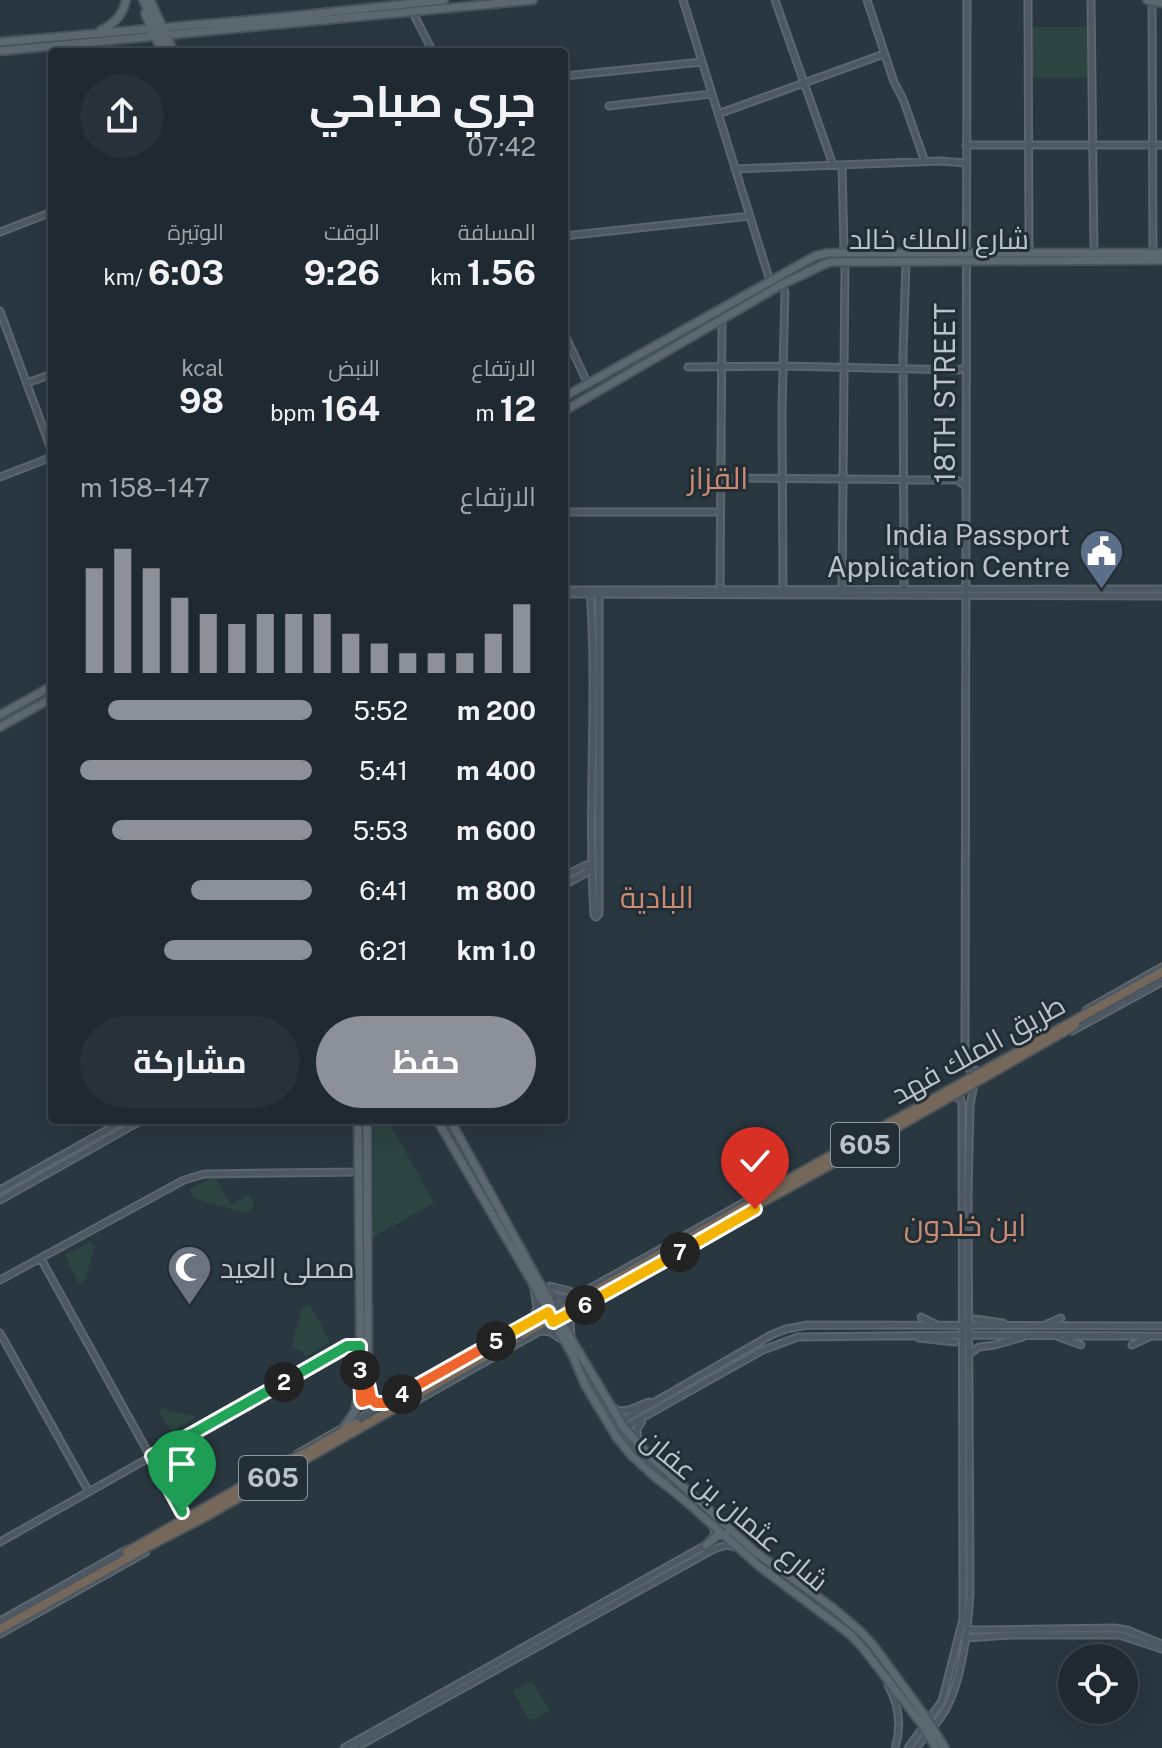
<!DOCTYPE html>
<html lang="ar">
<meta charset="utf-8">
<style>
body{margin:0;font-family:"Public Sans",Cairo,sans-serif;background:#273139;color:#f1f3f6;direction:rtl;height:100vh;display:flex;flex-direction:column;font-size:30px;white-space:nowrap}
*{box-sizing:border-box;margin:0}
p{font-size:26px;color:#a1a6ab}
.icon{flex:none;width:44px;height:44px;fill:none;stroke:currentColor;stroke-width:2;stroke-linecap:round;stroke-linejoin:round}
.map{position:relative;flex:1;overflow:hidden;direction:ltr}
.side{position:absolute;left:48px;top:48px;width:520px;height:1076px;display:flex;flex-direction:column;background:#1f2931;border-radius:8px;box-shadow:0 8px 32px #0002,0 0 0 2px #3c454d;direction:rtl}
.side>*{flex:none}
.fabs{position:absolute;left:1058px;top:1644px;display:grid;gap:16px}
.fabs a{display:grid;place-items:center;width:80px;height:80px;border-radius:50%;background:#1f2931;box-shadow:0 8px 32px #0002,0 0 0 2px #3c454d;font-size:40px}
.pin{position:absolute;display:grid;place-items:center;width:68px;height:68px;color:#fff;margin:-82px -34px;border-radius:50% 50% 50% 0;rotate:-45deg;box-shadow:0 0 8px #0007}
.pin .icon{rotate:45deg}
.km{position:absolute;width:40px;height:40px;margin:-20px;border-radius:50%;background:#222;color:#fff;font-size:22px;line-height:40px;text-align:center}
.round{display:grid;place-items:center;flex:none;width:84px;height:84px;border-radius:42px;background:#273139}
.summary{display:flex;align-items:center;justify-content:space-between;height:136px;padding:0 32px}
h1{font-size:44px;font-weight:700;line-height:60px}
.figures{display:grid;grid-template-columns:repeat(3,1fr);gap:12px;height:136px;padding:8px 32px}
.figures div{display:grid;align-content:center}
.figures b{font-size:34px;font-weight:700}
.figures small{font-size:22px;font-weight:400}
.figures p{font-size:22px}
.chart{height:224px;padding:16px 32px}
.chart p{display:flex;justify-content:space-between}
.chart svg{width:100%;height:144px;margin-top:8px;stroke:#8c9099;stroke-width:6}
.action{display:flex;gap:16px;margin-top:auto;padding:16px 32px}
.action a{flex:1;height:92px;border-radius:48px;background:#8c9099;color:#fff;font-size:32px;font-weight:700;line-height:92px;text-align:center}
.action a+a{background:#273139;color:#f1f3f6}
ul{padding:0 32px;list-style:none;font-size:26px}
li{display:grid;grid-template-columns:128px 96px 1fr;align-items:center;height:60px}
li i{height:20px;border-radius:10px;background:#8c9099}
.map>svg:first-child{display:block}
.green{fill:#2c4442}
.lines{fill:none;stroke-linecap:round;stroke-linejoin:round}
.highway-tunnel{stroke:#3f4c56;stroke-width:8;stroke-dasharray:8 4;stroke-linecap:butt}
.secondary-casing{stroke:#5b666e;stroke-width:9}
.primary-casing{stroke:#47525a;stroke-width:11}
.highway-casing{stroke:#48535b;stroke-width:12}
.secondary{stroke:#4c5863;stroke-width:5}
.primary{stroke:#5c6870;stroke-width:7}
.highway{stroke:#76675b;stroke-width:8}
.secondary-bridge-casing{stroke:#5b666e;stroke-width:9;stroke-linecap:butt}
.secondary-bridge{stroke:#4c5863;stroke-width:5}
.split-1-casing{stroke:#fff;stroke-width:16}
.split-2-casing{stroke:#fff;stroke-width:16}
.split-3-casing{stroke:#fff;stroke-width:16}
.split-4-casing{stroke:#fff;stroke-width:16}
.split-5-casing{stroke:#fff;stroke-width:16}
.split-6-casing{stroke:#fff;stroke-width:16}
.split-7-casing{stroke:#fff;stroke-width:16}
.split-8-casing{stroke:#fff;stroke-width:16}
.split-1{stroke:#22a559;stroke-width:10}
.split-2{stroke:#22a559;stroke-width:10}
.split-3{stroke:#22a559;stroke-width:10}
.split-4{stroke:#f0652b;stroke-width:10}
.split-5{stroke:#f0652b;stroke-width:10}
.split-6{stroke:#f5b400;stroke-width:10}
.split-7{stroke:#f5b400;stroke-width:10}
.split-8{stroke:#f5b400;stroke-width:10}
.labels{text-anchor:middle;stroke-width:6;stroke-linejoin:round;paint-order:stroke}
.shield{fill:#222e36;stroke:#8c969e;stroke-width:2}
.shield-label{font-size:26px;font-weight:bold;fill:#bac3cb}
.street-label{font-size:28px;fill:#bac3cb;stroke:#222e36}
.poi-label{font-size:28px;fill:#bac3cb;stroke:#222e36;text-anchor:end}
.neighbourhood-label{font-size:30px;fill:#ce8b72;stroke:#222e36}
</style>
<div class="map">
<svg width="1162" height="1748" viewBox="0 0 1162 1748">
<rect width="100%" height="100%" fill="#293741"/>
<path class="green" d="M1032,27H1087V78H1032Z
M374,1123L391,1125L434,1203L373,1237Z
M215,1177L231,1205L248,1195L255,1206L246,1213L193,1198L189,1189Z
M90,1242L95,1246L84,1283H78L65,1255Z
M310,1304L330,1342L306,1357L302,1352L291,1348L302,1308Z
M163,1409L197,1417L171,1432L159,1411Z
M532,1681L550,1711L530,1722L513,1691Z"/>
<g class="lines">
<path class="highway-tunnel" d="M543,1323L567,1311"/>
<defs>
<path id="secondary" d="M683,0L770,281
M775,0L833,165
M867,0L894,82L903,99L925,162
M967,0L965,1062L969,1069L980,1071
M1028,0L1029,254
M1091,0L1094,253
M1152,1L1153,253
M413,13L433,52
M418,52L433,51
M564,76L702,62
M609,106L711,94
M718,114L884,54
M966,145H1162
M842,165L844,253
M735,169L940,161L966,163
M0,232L52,212
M564,236L750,216
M781,285L785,292L782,410L783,588
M0,311L52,452
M564,333L588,384
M688,367L784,366L959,370L965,367
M27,383L52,374
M0,477L52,457
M720,478L957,480L965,486
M564,512H720
M564,590L1162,589
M590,590C598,698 587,807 594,915L596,917L599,914V590
M720,590L722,320
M904,590L903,354L906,262
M840,592L842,590L845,262
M564,594L1162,596
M564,876L586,865L591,866
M564,885L586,873L591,867
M1086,1010L1162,967
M1072,1031L1162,982
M0,1190L125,1120
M0,1200L142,1120
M41,1259L180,1510L186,1513L191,1514
M0,1280L184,1180L204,1174L359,1172
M544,1287L558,1298H570
M547,1290L550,1286L573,1292L576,1295
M921,1317L935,1324
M533,1319L537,1307L534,1290
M975,1319L1003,1323
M1047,1324L1061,1318
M541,1331L551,1332L561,1339
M0,1333L89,1492
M571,1337L570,1322L575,1312
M1059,1337L1081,1345
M919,1338L955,1342
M1132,1345L1149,1337
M969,1354L979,1347L995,1345L1023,1337
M582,1371L617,1429L624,1428L763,1350L798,1337L963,1335L1162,1336
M405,1407L755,1210
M614,1408L618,1411L629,1410L649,1402
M638,1441L637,1429L642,1421
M297,1454L483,1348L752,1198
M672,1487C654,1467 634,1450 617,1429L620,1422L771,1335L786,1329L808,1325L1162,1326
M0,1542L347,1346H360
M0,1621L128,1549
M968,1628L974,1630L1115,1628L1127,1630L1162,1644
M0,1634L146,1552
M965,1638L1011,1635H1119L1162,1649
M888,1685C899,1705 902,1726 895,1748
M344,1748L706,1545L715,1534L713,1527
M355,1748L714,1549L727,1545L734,1547
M908,1748L942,1701L963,1619L962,1106L961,1099L953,1097
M916,1748C926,1735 939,1722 946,1709C963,1677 968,1628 970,1593L968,1194L970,1106L974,1084"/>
<path id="primary" d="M143,0L168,52
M150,0L174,52
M1147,0L1162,3
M145,13L162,52
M101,30C115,24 123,15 126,0
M0,42L284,17L444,0
M0,51L533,0
M564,397L815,256L828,253H1162
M564,411L781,285L829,262L1162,260
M0,715L52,686
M0,727L52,698
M358,1120L361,1400L364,1403L368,1399L367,1120
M437,1120L532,1282L573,1356L585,1385L617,1438L632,1456L655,1477L682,1498L759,1566L851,1635L863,1648L924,1727L936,1748
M450,1120L560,1320L624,1428L651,1457L754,1551L833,1608L861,1632L873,1645L922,1712L945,1748
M370,1393L374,1402L385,1403
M344,1427L355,1411L358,1397
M706,1545L717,1536L726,1534"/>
<path id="highway" d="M749,1209C859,1150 967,1087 1075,1025
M565,1308L742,1208L782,1183L1162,972
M127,1552L287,1461L306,1453L356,1424
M0,1629L158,1541L201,1519L543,1323"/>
</defs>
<use href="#secondary" class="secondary-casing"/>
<use href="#primary" class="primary-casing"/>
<use href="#highway" class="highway-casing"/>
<use href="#secondary" class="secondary"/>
<use href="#primary" class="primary"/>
<use href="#highway" class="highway"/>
<defs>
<path id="secondary-bridge" d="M588,1293L589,1297L592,1299
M516,1331L519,1333L520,1338"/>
</defs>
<use href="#secondary-bridge" class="secondary-bridge-casing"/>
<use href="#secondary-bridge" class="secondary-bridge"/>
</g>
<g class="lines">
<defs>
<path id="split-1" d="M182,1512L152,1456L190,1435"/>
<path id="split-2" d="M190,1435L284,1382"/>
<path id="split-3" d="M284,1382L347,1346H360V1370"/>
<path id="split-4" d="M360,1370L361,1400L362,1402L368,1400V1383L371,1398L376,1403H385L402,1394"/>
<path id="split-5" d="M402,1394L496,1341"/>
<path id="split-6" d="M496,1341L548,1312L553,1322L585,1305"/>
<path id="split-7" d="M585,1305L680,1252"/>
<path id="split-8" d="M680,1252L755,1209"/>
</defs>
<use href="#split-1" class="split-1-casing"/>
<use href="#split-2" class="split-2-casing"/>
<use href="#split-3" class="split-3-casing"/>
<use href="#split-4" class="split-4-casing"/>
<use href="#split-5" class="split-5-casing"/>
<use href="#split-6" class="split-6-casing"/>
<use href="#split-7" class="split-7-casing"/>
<use href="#split-8" class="split-8-casing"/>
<use href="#split-1" class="split-1"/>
<use href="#split-2" class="split-2"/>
<use href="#split-3" class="split-3"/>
<use href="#split-4" class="split-4"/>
<use href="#split-5" class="split-5"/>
<use href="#split-6" class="split-6"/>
<use href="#split-7" class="split-7"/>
<use href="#split-8" class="split-8"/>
</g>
<defs>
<symbol id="civic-pin" viewBox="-11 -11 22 30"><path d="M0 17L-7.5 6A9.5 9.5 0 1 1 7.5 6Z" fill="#5c6f8a" stroke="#222e36"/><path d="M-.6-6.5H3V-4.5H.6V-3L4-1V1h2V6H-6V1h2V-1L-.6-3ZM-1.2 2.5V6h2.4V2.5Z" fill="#fff"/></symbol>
<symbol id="mosque-pin" viewBox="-11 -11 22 30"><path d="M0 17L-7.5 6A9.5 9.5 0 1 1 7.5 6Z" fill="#6b7280" stroke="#222e36"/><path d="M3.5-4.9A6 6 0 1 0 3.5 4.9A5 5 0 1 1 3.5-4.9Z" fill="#fff"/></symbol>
</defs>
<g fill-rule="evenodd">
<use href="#civic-pin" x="1076" y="526" width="51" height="69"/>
<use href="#mosque-pin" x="164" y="1242" width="51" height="69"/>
</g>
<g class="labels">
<g class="shield">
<rect x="831" y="1123" width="68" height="44" rx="6"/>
<rect x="239" y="1456" width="68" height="44" rx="6"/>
</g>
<g class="shield-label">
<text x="865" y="1154">605</text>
<text x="273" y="1487">605</text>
</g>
<g class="street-label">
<text x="939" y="249">شارع الملك خالد</text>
<text transform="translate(945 393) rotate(-90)" y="10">18TH STREET</text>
<text transform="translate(978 1049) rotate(-29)" y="10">طريق الملك فهد</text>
<text transform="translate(735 1510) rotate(40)" y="10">شارع عثمان بن عفان</text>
</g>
<g class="poi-label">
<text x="1070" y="545">India Passport<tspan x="1070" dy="32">Application Centre</tspan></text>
<text x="220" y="1278" text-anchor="start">مصلى العيد</text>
</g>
<g class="neighbourhood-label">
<text x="718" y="489">القزاز</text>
<text x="657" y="908">البادية</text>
<text x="965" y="1236">ابن خلدون</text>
</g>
</g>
</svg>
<div class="fabs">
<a><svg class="icon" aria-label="locate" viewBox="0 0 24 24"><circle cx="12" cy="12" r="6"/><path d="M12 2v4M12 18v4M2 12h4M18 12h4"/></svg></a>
</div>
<div class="pin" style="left:182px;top:1512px;background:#1e9e55"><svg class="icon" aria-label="arrive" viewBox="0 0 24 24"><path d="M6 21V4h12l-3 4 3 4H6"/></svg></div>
<div class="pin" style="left:755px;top:1209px;background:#d93025"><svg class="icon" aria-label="check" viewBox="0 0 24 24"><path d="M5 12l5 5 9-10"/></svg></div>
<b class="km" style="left:284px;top:1382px">2</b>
<b class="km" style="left:360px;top:1370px">3</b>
<b class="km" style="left:402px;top:1394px">4</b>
<b class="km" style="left:496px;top:1341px">5</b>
<b class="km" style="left:585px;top:1305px">6</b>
<b class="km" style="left:680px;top:1252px">7</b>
<section class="side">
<div class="summary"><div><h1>جري صباحي</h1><p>07:42</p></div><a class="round"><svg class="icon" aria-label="share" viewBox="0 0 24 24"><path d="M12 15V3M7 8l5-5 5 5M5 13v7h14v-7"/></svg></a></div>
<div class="figures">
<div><p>المسافة</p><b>1.56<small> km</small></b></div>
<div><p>الوقت</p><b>9:26</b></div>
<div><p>الوتيرة</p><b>6:03<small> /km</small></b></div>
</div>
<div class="figures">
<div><p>الارتفاع</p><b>12<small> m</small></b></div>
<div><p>النبض</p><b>164<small> bpm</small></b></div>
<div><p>kcal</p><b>98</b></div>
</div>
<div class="chart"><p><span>الارتفاع</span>147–158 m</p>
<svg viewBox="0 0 160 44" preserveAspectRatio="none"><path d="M5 44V12M15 44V6M25 44V12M35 44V21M45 44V26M55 44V29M65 44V26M75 44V26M85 44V26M95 44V32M105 44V35M115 44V38M125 44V38M135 44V38M145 44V32M155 44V23"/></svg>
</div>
<ul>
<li><b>200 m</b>5:52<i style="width:88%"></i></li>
<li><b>400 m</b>5:41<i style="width:100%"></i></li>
<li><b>600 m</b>5:53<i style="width:86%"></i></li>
<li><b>800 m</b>6:41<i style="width:52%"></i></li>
<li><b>1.0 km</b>6:21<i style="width:64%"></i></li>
</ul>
<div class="action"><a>حفظ</a><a>مشاركة</a></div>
</section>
</div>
